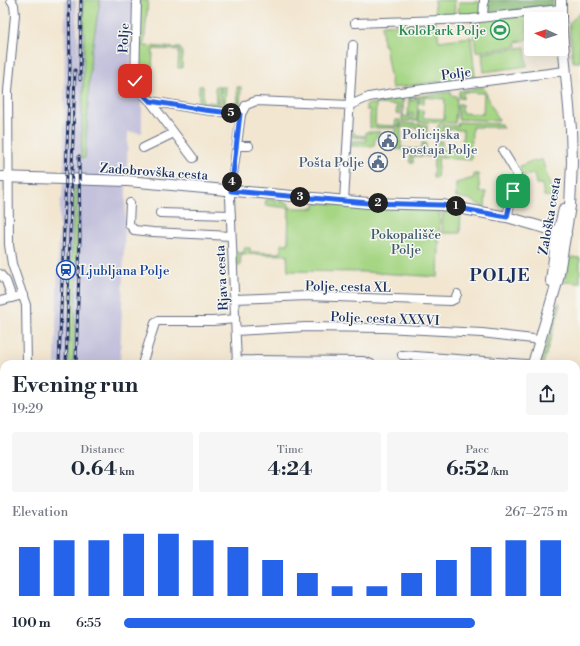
<!DOCTYPE html>
<meta charset="utf-8">
<style>
body{margin:0;font-family:"Libre Bodoni",serif;background:#f6f6f7;color:#1f2937;height:100vh;display:flex;flex-direction:column;font-size:15px;white-space:nowrap}
*{box-sizing:border-box;margin:0}
p{font-size:13px;color:#747a83}
.icon{flex:none;width:22px;height:22px;fill:none;stroke:currentColor;stroke-width:2;stroke-linecap:round;stroke-linejoin:round}
.map{position:relative;flex:1;overflow:hidden}
.drawer{position:absolute;left:0px;top:360px;width:580px;height:286px;display:flex;flex-direction:column;background:#fff;border-radius:12px 12px 0 0;box-shadow:0 4px 16px #0002}
.drawer>*{flex:none}
.needle{width:26px;rotate:273deg}
.tools{position:absolute;left:524px;top:12px;display:grid;gap:8px}
.tools a{display:grid;place-items:center;width:44px;height:44px;border-radius:4px;background:#fff;box-shadow:0 4px 16px #0002;font-size:20px}
.pin{position:absolute;display:grid;place-items:center;width:34px;height:34px;color:#fff;margin:-17px;border-radius:8px;box-shadow:0 2px 6px #0006}
.km{position:absolute;width:20px;height:20px;margin:-10px;border-radius:50%;background:#222;color:#fff;font-size:11px;line-height:20px;text-align:center}
.round{display:grid;place-items:center;flex:none;width:42px;height:42px;border-radius:4px;background:#f6f6f7}
.summary{display:flex;align-items:center;justify-content:space-between;height:68px;padding:0 12px}
h1{font-size:22px;font-weight:800;line-height:30px}
.stats{display:grid;grid-template-columns:repeat(3,1fr);gap:6px;height:68px;padding:4px 12px}
.stats div{display:grid;align-content:center;border-radius:4px;background:#f6f6f7;text-align:center}
.stats b{font-size:20px;font-weight:800}
.stats small{font-size:11px;font-weight:400}
.stats p{font-size:11px}
.chart{height:112px;padding:8px 12px}
.chart p{display:flex;justify-content:space-between}
.chart svg{width:100%;height:72px;margin-top:4px;stroke:#2563eb;stroke-width:6}
ul{padding:0 12px;list-style:none;font-size:13px}
li{display:grid;grid-template-columns:64px 48px 1fr;align-items:center;height:30px}
li i{height:10px;border-radius:5px;background:#2563eb}
.map>svg:first-child{display:block}
.industrial{fill:#c3c1db}
.green{fill:#a6d684;stroke:#608271}
.forest{fill:#84b772;stroke:#507368}
.lines{fill:none;stroke-linecap:round;stroke-linejoin:round}
.minor-casing{stroke:#666f86;stroke-width:10}
.major-casing{stroke:#666f86;stroke-width:12}
.minor{stroke:#fff;stroke-width:8}
.major{stroke:#fff;stroke-width:10}
.rail-casing{stroke:#1b2f5e;stroke-width:3}
.rail{stroke:#f6f6f2;stroke-width:1.5;stroke-dasharray:4.5;stroke-linecap:butt}
.route-casing{stroke:#fff;stroke-width:8}
.route{stroke:#2563eb;stroke-width:5}
.labels{text-anchor:middle;stroke-width:3;stroke-linejoin:round;paint-order:stroke}
.leisure-label{font-size:13px;fill:#27864d;stroke:#f6f6f2;text-anchor:end}
.street-label{font-size:13px;fill:#1b2f5e;stroke:#f6f6f2}
.service-label{font-size:13px;fill:#4e5e75;stroke:#f6f6f2;text-anchor:start}
.park-label{font-size:13px;fill:#3e5968;stroke:#f6f6f2}
.transit-label{font-size:13px;fill:#164399;stroke:#f6f6f2;text-anchor:start}
.district-label{font-size:17px;font-weight:bold;letter-spacing:1px;fill:#1b2f5e;stroke:#f6f6f2}
</style>
<div class="map">
<svg width="580" height="646" viewBox="0 0 580 646">
<rect width="100%" height="100%" fill="#f6f6f2"/>
<filter id="ink" filterUnits="userSpaceOnUse"><feTurbulence type="fractalNoise" baseFrequency=".025" numOctaves="2"/><feDisplacementMap in="SourceGraphic" scale="8" xChannelSelector="R" yChannelSelector="G"/><feConvolveMatrix kernelMatrix="1 2 1 2 8 2 1 2 1" color-interpolation-filters="sRGB"/></filter>
<filter id="wash" filterUnits="userSpaceOnUse"><feTurbulence type="fractalNoise" baseFrequency=".012" numOctaves="4" result="noise"/><feDisplacementMap in="SourceGraphic" scale="16" xChannelSelector="R" yChannelSelector="G"/><feGaussianBlur stdDeviation="0.9" result="paint"/><feColorMatrix in="noise" values="0 0 0 0 0 0 0 0 0 0 0 0 0 0 0 0 0 1.4 0 .05"/><feComposite in="paint" operator="in"/></filter>
<g filter="url(#wash)">
<rect width="100%" height="100%" fill="#f2e6d0"/>
<path class="industrial" d="M65,0H76L79,72V0H83L84,46L81,158H85L91,50L92,49L100,0H133L130,89L136,90L142,98V133L128,132L120,364H73L78,246L77,188L75,187L68,364H55L60,200L62,199L64,166Z"/>
<path class="green" d="M83,0H100L92,49L91,50L85,158H81L84,46Z
M139,0H148L144,46L180,48L182,51V68H178L179,50L153,49L151,97L154,98L153,99C125,93 138,22 139,0Z
M434,0H455L454,16H436Z
M459,2H482L481,16L458,17Z
M580,12V62H573L569,24Z
M552,13L554,14V19H534V16L526,17L527,32H531V36L527,37L526,40L516,42L517,46L476,52L472,20Z
M436,22L439,41L471,37L475,77L392,88L385,45H383L382,25Z
M525,47L527,66L484,72L482,53Z
M199,86H203V103L212,102V104L216,102L215,86L220,87L219,108L199,106Z
M221,87H226L225,103L228,105L229,103H238L237,87H241L240,106L235,110L222,108Z
M483,87L499,121L458,119V104H462V113L483,114L484,93L463,92V99L459,98V91Z
M451,92V95L456,96L457,98L455,123L418,122L419,109L423,110V118L444,119L445,99L424,97V104L419,103L420,96Z
M418,96V99L411,97V101L418,100L417,121H412L413,113H411L410,121H402L403,98V116L408,117L409,97Z
M401,98L400,114H396L397,105L376,104L375,125L395,126L396,120H400V126L395,127V128H370V110H366V105Z
M458,122L501,124L503,129L501,127H472L471,160L441,158V153L437,152L438,141H442V150L462,151L463,130L443,129L442,135H438V125L457,126Z
M401,123L427,125V137H422V128L401,127V148L422,149V143H426V152L395,149L396,129L400,127Z
M352,132H354L355,135L366,136V132H380L375,139L374,146H350L352,141H366V138L352,137L351,135Z
M410,154L439,155L437,178H433L434,157L413,156V163H410Z
M542,159L554,197L544,196L542,184H536L534,174L524,176L525,177L521,178L522,185L517,187L520,175V166L534,160L537,161Z
M474,174H478L480,192H486L485,208L469,199L456,197V183L474,178Z
M74,187L77,188C78,246 76,305 73,364H68Z
M275,199V201L288,203L290,208H315V203L440,209L438,277L365,272L288,271L287,255L241,254L240,266H237L236,252L244,253V248H250V252L281,253V244H288L289,208L265,205L266,200Z
M443,209L461,211L460,233H442Z
M569,257L580,258V283L564,282Z
M559,302L560,307L543,364H540Z
M18,642H68V646H17Z
M150,642H200V646H150Z"/>
<path class="forest" d="M486,0H553V8L486,16Z"/>
</g>
<g filter="url(#ink)">
<g class="lines">
<defs>
<path id="minor" d="M11,0L14,5L15,15L8,91L9,245L12,264L26,305L27,364
M137,0L135,81L140,91L150,101L193,158
M483,17L484,0
M355,23L471,19L560,9
M150,101L204,110L241,114
M237,146H249
M143,148L174,133
M503,151L517,174L507,217
M344,201L353,45
M130,203L129,224L134,230L153,232L231,236
M160,213L231,215
M0,274L6,281L12,298
M234,299L307,296L451,301L455,299L457,294
M0,301L23,295
M236,331L306,327L384,328L482,333L533,339
M402,355L526,364
M236,360L363,361L371,364
M143,361L155,323L158,321H213L235,319
M237,364L230,197L241,114L246,105L256,101L350,105L369,97L400,92L565,71
M0,376L4,377
M0,407L1,412L0,455
M0,499L4,498
M576,615L580,613
M323,642L325,646
M576,642L579,646
M125,646V642
M435,646L439,642
M470,646L472,642"/>
<path id="major" d="M561,0V19
M0,177L128,181L368,203L442,205L507,217L566,234
M551,281L556,243L564,209
M533,364L558,279L570,206L572,162L571,129L561,20
M492,646L493,642
M500,646L501,642"/>
</defs>
<use href="#minor" class="minor-casing"/>
<use href="#major" class="major-casing"/>
<use href="#minor" class="minor"/>
<use href="#major" class="major"/>
<defs>
<path id="rail" d="M80,80L81,0
M59,364L70,67L69,0
M66,364L75,70
M76,364L80,238L79,156
M70,642V646
M15,646L16,642"/>
</defs>
<use href="#rail" class="rail-casing"/>
<use href="#rail" class="rail"/>
</g>
</g>
<g class="lines" filter="url(#ink)">
<defs>
<path id="route" d="M135,81L140,91L150,101L204,110L240,114L231,191L368,203L442,205L507,217L513,191"/>
</defs>
<use href="#route" class="route-casing"/>
<use href="#route" class="route"/>
</g>
<defs>
<symbol id="stadium-ring" viewBox="-11 -11 22 22"><circle r="9.5" fill="#f6f6f2" stroke="#2e9e5b" stroke-width="1.5"/><path d="M0-5a6.5 5 0 1 0 0 10a6.5 5 0 1 0 0-10ZM-3.5-1.8h7v3.6h-7Z" fill="#2e9e5b"/></symbol>
<symbol id="civic-ring" viewBox="-11 -11 22 22"><circle r="9.5" fill="#f6f6f2" stroke="#5c6f8a" stroke-width="1.5"/><path d="M-.6-6.5H3V-4.5H.6V-3L4-1V1h2V6H-6V1h2V-1L-.6-3ZM-1.2 2.5V6h2.4V2.5Z" fill="#5c6f8a"/></symbol>
<symbol id="station-ring" viewBox="-11 -11 22 22"><circle r="9.5" fill="#f6f6f2" stroke="#1a4fb4" stroke-width="1.5"/><path d="M-3-6H3Q5-6 5-4V2Q5 4 3 4L4.5 6H3L1.5 4h-3L-3 6H-4.5L-3 4Q-5 4-5 2V-4Q-5-6-3-6ZM-3.5-4v3h7v-3ZM-3.5 1v1.5H-2V1ZM2 1v1.5H3.5V1Z" fill="#1a4fb4"/></symbol>
</defs>
<g fill-rule="evenodd">
<use href="#stadium-ring" x="489" y="19" width="22" height="22"/>
<use href="#civic-ring" x="377" y="130" width="22" height="22"/>
<use href="#civic-ring" x="367" y="151" width="22" height="22"/>
<use href="#station-ring" x="55" y="259" width="22" height="22"/>
</g>
<g class="labels">
<g class="leisure-label">
<text x="486" y="35">KoloPark Polje</text>
</g>
<g class="street-label">
<text transform="translate(123 38) rotate(-87)" y="5">Polje</text>
<text transform="translate(456 73) rotate(-8)" y="5">Polje</text>
<text transform="translate(154 171) rotate(4)" y="5">Zadobrovška cesta</text>
<text transform="translate(549 216) rotate(-80)" y="5">Zaloška cesta</text>
<text transform="translate(221 278) rotate(-93)" y="5">Rjava cesta</text>
<text transform="translate(348 286) rotate(1)" y="5">Polje, cesta XL</text>
<text transform="translate(385 318) rotate(2)" y="5">Polje, cesta XXXVI</text>
</g>
<g class="service-label">
<text x="402" y="139">Policijska<tspan x="402" dy="15">postaja Polje</tspan></text>
<text x="364" y="167" text-anchor="end">Pošta Polje</text>
</g>
<g class="park-label">
<text x="406" y="239">Pokopališče<tspan x="406" dy="15">Polje</tspan></text>
</g>
<g class="transit-label">
<text x="80" y="275">Ljubljana Polje</text>
</g>
<g class="district-label">
<text x="500" y="281">POLJE</text>
</g>
</g>
</svg>
<div class="tools">
<a><svg class="needle" viewBox="-14 -14 28 28"><path d="M0-13l5 13h-10z" fill="#e53935"/><path d="M0 13l5-13h-10z" fill="#747a83"/></svg></a>
</div>
<div class="pin" style="left:513px;top:191px;background:#1e9e55"><svg class="icon" aria-label="arrive" viewBox="0 0 24 24"><path d="M6 21V4h12l-3 4 3 4H6"/></svg></div>
<div class="pin" style="left:135px;top:81px;background:#d93025"><svg class="icon" aria-label="check" viewBox="0 0 24 24"><path d="M5 12l5 5 9-10"/></svg></div>
<b class="km" style="left:456px;top:206px">1</b>
<b class="km" style="left:378px;top:203px">2</b>
<b class="km" style="left:300px;top:197px">3</b>
<b class="km" style="left:232px;top:182px">4</b>
<b class="km" style="left:231px;top:113px">5</b>
<section class="drawer">
<div class="summary"><div><h1>Evening run</h1><p>19:29</p></div><a class="round"><svg class="icon" aria-label="share" viewBox="0 0 24 24"><path d="M12 15V3M7 8l5-5 5 5M5 13v7h14v-7"/></svg></a></div>
<div class="stats">
<div><p>Distance</p><b>0.64<small> km</small></b></div>
<div><p>Time</p><b>4:24</b></div>
<div><p>Pace</p><b>6:52<small> /km</small></b></div>
</div>
<div class="chart"><p><span>Elevation</span>267–275 m</p>
<svg viewBox="0 0 160 44" preserveAspectRatio="none"><path d="M5 44V14M15 44V10M25 44V10M35 44V6M45 44V6M55 44V10M65 44V14M75 44V22M85 44V30M95 44V38M105 44V38M115 44V30M125 44V22M135 44V14M145 44V10M155 44V10"/></svg>
</div>
<ul>
<li><b>100 m</b>6:55<i style="width:79%"></i></li>
</ul>
</section>
</div>
